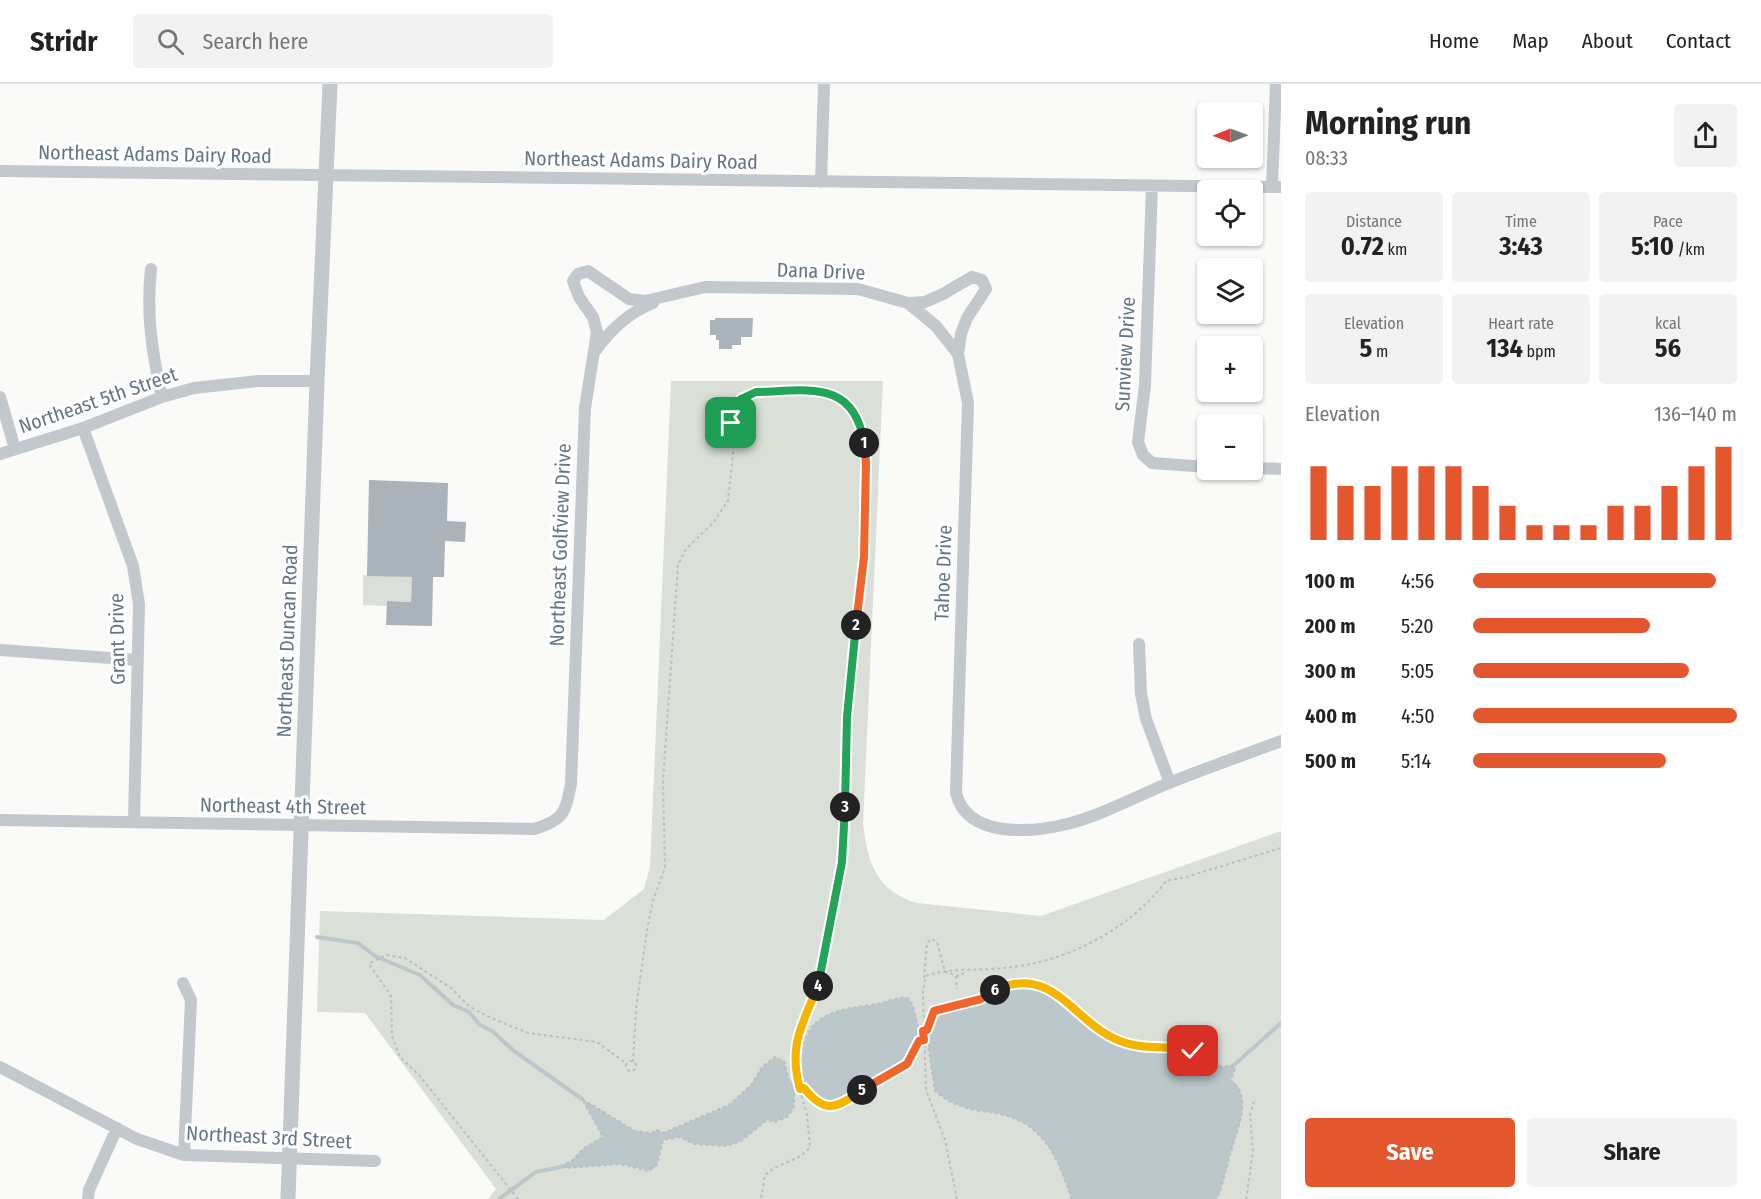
<!DOCTYPE html>
<meta charset="utf-8">
<style>
body{margin:0;font-family:"Fira Sans Condensed",sans-serif;background:#f2f2f2;color:#222;height:100vh;display:flex;flex-direction:column;font-size:22px;white-space:nowrap}
*{box-sizing:border-box;margin:0}
p{font-size:20px;color:#767676}
.icon{flex:none;width:33px;height:33px;fill:none;stroke:currentColor;stroke-width:2;stroke-linecap:round;stroke-linejoin:round}
.map{position:relative;flex:1;overflow:hidden}
.details{display:flex;flex-direction:column;background:#fff;width:480px}
.details>*{flex:none}
.needle{width:39px;rotate:269deg}
.fabs{position:absolute;left:1197px;top:18px;display:grid;gap:12px}
.fabs a{display:grid;place-items:center;width:66px;height:66px;border-radius:6px;background:#fff;box-shadow:0 2px 4px #0004;font-size:30px}
.pin{position:absolute;display:grid;place-items:center;width:51px;height:51px;color:#fff;margin:-26px;border-radius:12px;box-shadow:0 3px 9px #0006}
.km{position:absolute;width:30px;height:30px;margin:-15px;border-radius:50%;background:#222;color:#fff;font-size:16px;line-height:30px;text-align:center}
.round{display:grid;place-items:center;flex:none;width:63px;height:63px;border-radius:6px;background:#f2f2f2}
.summary{display:flex;align-items:center;justify-content:space-between;height:102px;padding:0 24px}
h1{font-size:33px;font-weight:700;line-height:45px}
.metrics{display:grid;grid-template-columns:repeat(3,1fr);gap:9px;height:102px;padding:6px 24px}
.metrics div{display:grid;align-content:center;border-radius:6px;background:#f2f2f2;text-align:center}
.metrics b{font-size:26px;font-weight:700}
.metrics small{font-size:16px;font-weight:400}
.metrics p{font-size:16px}
.chart{height:168px;padding:12px 24px}
.chart p{display:flex;justify-content:space-between}
.chart svg{width:100%;height:108px;margin-top:6px;stroke:#e4572e;stroke-width:6}
.button{display:flex;gap:12px;margin-top:auto;padding:12px 24px}
.button a{flex:1;height:69px;border-radius:6px;background:#e4572e;color:#fff;font-size:24px;font-weight:700;line-height:69px;text-align:center}
.button a+a{background:#f2f2f2;color:#222}
ul{padding:0 24px;list-style:none;font-size:20px}
li{display:grid;grid-template-columns:96px 72px 1fr;align-items:center;height:45px}
li i{height:15px;border-radius:8px;background:#e4572e}
header{display:flex;align-items:center;gap:36px;box-sizing:border-box;height:84px;padding:0 30px;background:#fff;border-bottom:2px solid #e0e0e0}
header strong{font-size:28px}
nav{display:flex;gap:33px;margin-inline-start:auto;font-size:21px}
.search{width:420px;height:54px;background:#f2f2f2;display:flex;align-items:center;gap:15px;box-sizing:border-box;padding:0 21px;border-radius:6px;color:#767676;font-size:22px}
main{display:flex;flex:1;min-height:0}
.map>svg:first-child{display:block}
.green{fill:#dadfd7}
.water{fill:#bbc7cb}
.lines{fill:none;stroke-linecap:round;stroke-linejoin:round}
.stream{stroke:#bbc7cb;stroke-width:4}
.building{fill:#aab3b9}
.path{stroke:#bbbfc2;stroke-width:2;stroke-dasharray:3 3;stroke-linecap:butt}
.minor{stroke:#c3c8cc;stroke-width:12}
.tertiary{stroke:#c3c8cc;stroke-width:15}
.split-1-casing{stroke:#fff;stroke-width:12}
.split-2-casing{stroke:#fff;stroke-width:12}
.split-3-casing{stroke:#fff;stroke-width:12}
.split-4-casing{stroke:#fff;stroke-width:12}
.split-5-casing{stroke:#fff;stroke-width:12}
.split-6-casing{stroke:#fff;stroke-width:12}
.split-7-casing{stroke:#fff;stroke-width:12}
.split-1{stroke:#22a559;stroke-width:8}
.split-2{stroke:#f0652b;stroke-width:8}
.split-3{stroke:#22a559;stroke-width:8}
.split-4{stroke:#22a559;stroke-width:8}
.split-5{stroke:#f5b400;stroke-width:8}
.split-6{stroke:#f0652b;stroke-width:8}
.split-7{stroke:#f5b400;stroke-width:8}
.labels{text-anchor:middle;stroke-width:6;stroke-linejoin:round;paint-order:stroke}
.street-label{font-size:20px;fill:#657683;stroke:#fff}
</style>
<header>
<strong>Stridr</strong>
<div class="search"><svg class="icon" aria-label="search" viewBox="0 0 24 24"><circle cx="10" cy="10" r="6"/><path d="M15 15l6 6"/></svg>Search here</div>
<nav><a>Home</a><a>Map</a><a>About</a><a>Contact</a></nav>
</header>
<main>
<div class="map">
<svg width="1281" height="1115" viewBox="0 0 1281 1115">
<rect width="100%" height="100%" fill="#fafaf8"/>
<path class="green" d="M671,297H883L863,740C868,779 876,807 917,819L1041,832L1281,747V1115H488L496,1105L365,929L317,928L320,827L604,836L644,805L650,783Z
M363,491L412,493L411,518L387,517V522L363,521Z"/>
<path class="water" d="M1026,899C1064,902 1084,941 1118,956C1139,966 1159,961 1181,964C1198,966 1209,974 1222,983L1232,981L1235,984L1231,996C1253,1012 1238,1044 1232,1064C1227,1081 1224,1098 1217,1115H1072C1055,1069 1044,1036 989,1028C969,1026 951,1021 935,1007L927,956H920L914,970L903,983L837,1022L819,1020L804,1004L794,1009V1024L787,1033L775,1038L767,1036L741,1057L726,1062L694,1060L679,1053L663,1056L657,1081L651,1087L620,1080L565,1084L564,1080L571,1078L584,1064L603,1053L582,1015L635,1047L651,1049L657,1046L663,1049L729,1021L752,1000L762,983L775,973L784,977L790,999L802,997C799,940 816,927 871,921C884,920 895,912 908,914L913,922L919,946L926,947L930,933L938,925L981,915L996,905Z"/>
<g class="lines">
<path class="stream" d="M317,853L358,859L375,872L420,891L453,921L469,928L480,941L492,947L514,967L582,1015
M1233,982L1281,939
M499,1115L536,1088L565,1082"/>
</g>
<path class="building" d="M715,234H753L752,253H741V261H732V265H719V256H716V251H710V236H715Z
M369,396L448,399L447,437L466,438L465,458L445,457L444,493H433L432,542L386,541L387,517L411,518L412,493L367,492Z"/>
<g class="lines">
<path class="path" d="M956,892L957,905
M924,894L927,859L932,855L937,858L945,888L959,892L967,887
M626 982a5 5 0 1 1 10 0a5 5 0 1 1-10 0Z
M633,978L636,925L647,846L653,816L665,784L663,697L678,481L686,465L713,439L728,417L735,351L730,333L741,315L756,308L818,307L834,310L845,316L854,328L859,338L865,366L864,473L853,559L847,633L845,761L819,900L804,933L795,960L796,992L807,1031L810,1063C799,1078 778,1078 765,1091L761,1115
M518,1115L419,991L400,973L392,952L391,912L369,880L386,871L405,874L451,904L470,923L491,934L528,949L597,958L627,980
M957,1115L945,1056L926,1006L923,907L926,892C949,883 979,887 1004,884C1064,879 1130,846 1166,797L1186,793L1281,764
M1072,1115C1055,1069 1044,1036 989,1028C969,1026 951,1021 935,1007L927,955L920,956L914,970L903,983L837,1022L819,1020L804,1004L794,1009V1024L787,1033L775,1038L767,1036L741,1057L726,1062L694,1060L679,1053L663,1056L657,1081L647,1087L620,1080L565,1084L564,1080L571,1078L584,1064L603,1053L582,1015L635,1047L651,1049L657,1046L663,1049L729,1021L752,1000L762,983L775,973L784,977L790,999L802,997C796,941 818,927 871,921C884,920 895,912 908,914L913,922L919,946L926,947C928,942 928,939 930,934C933,919 966,918 979,915C996,911 1003,899 1026,899C1062,898 1087,946 1122,958C1163,972 1181,953 1222,983L1232,981L1235,984L1231,997C1253,1012 1237,1045 1232,1064C1227,1081 1224,1098 1217,1115
M1246,1115L1253,1068L1250,1030L1254,1017"/>
<path class="minor" d="M0,87L1281,103
M821,98L824,0
M1152,102L1145,301L1138,358L1143,371L1152,379L1208,383
M1272,103L1276,0
M151,185C146,229 152,269 162,313
M908,219L936,242L958,270
M596,266C611,245 628,229 653,219
M0,313L15,365
M83,344L133,482L139,520L134,738
M0,370L83,344L162,313L194,304L259,297H317
M1252,384L1281,385
M1139,560L1141,610L1146,635L1170,699
M0,566L138,576
M0,736L534,745C564,736 565,729 571,700L585,324L597,248L593,233L579,213L573,197L578,190L588,187L629,215L645,217L705,203L858,205L908,219L925,218L943,210L972,193L982,196L986,205L967,234L961,250L958,270L968,319L956,709C967,754 1030,749 1067,740C1100,732 1137,712 1169,699C1206,684 1244,671 1281,657
M183,899L191,916L184,1071
M0,983L137,1055L184,1071L375,1077
M88,1115L89,1106L117,1044"/>
<path class="tertiary" d="M288,1115L317,297L330,0"/>
</g>
<g class="lines">
<defs>
<path id="split-1" d="M731,339V330L741,315L756,308C806,307 854,294 864,359"/>
<path id="split-2" d="M856,541L864,473L866,379L864,359"/>
<path id="split-3" d="M845,723L847,633L856,541"/>
<path id="split-4" d="M818,902L842,778L845,723"/>
<path id="split-5" d="M818,902C802,941 788,962 800,1005L804,1004C826,1032 837,1023 862,1006"/>
<path id="split-6" d="M862,1006L907,980L919,957L924,956L923,947L927,946L934,927L981,915L995,906"/>
<path id="split-7" d="M995,906C1054,879 1073,939 1120,957C1144,967 1168,960 1193,967"/>
</defs>
<use href="#split-1" class="split-1-casing"/>
<use href="#split-2" class="split-2-casing"/>
<use href="#split-3" class="split-3-casing"/>
<use href="#split-4" class="split-4-casing"/>
<use href="#split-5" class="split-5-casing"/>
<use href="#split-6" class="split-6-casing"/>
<use href="#split-7" class="split-7-casing"/>
<use href="#split-1" class="split-1"/>
<use href="#split-2" class="split-2"/>
<use href="#split-3" class="split-3"/>
<use href="#split-4" class="split-4"/>
<use href="#split-5" class="split-5"/>
<use href="#split-6" class="split-6"/>
<use href="#split-7" class="split-7"/>
</g>
<g class="labels">
<g class="street-label">
<text transform="translate(155 70) rotate(1)" y="7">Northeast Adams Dairy Road</text>
<text transform="translate(641 76) rotate(1)" y="7">Northeast Adams Dairy Road</text>
<text transform="translate(821 187) rotate(2)" y="7">Dana Drive</text>
<text transform="translate(1125 270) rotate(-87)" y="7">Sunview Drive</text>
<text transform="translate(98 316) rotate(-19)" y="7">Northeast 5th Street</text>
<text transform="translate(560 461) rotate(-88)" y="7">Northeast Golfview Drive</text>
<text transform="translate(943 489) rotate(-88)" y="7">Tahoe Drive</text>
<text transform="translate(117 555) rotate(-91)" y="7">Grant Drive</text>
<text transform="translate(287 557) rotate(-88)" y="7">Northeast Duncan Road</text>
<text transform="translate(283 722) rotate(1)" y="7">Northeast 4th Street</text>
<text transform="translate(269 1053) rotate(3)" y="7">Northeast 3rd Street</text>
</g>
</g>
</svg>
<div class="fabs">
<a><svg class="needle" viewBox="-14 -14 28 28"><path d="M0-13l5 13h-10z" fill="#e53935"/><path d="M0 13l5-13h-10z" fill="#767676"/></svg></a>
<a><svg class="icon" aria-label="locate" viewBox="0 0 24 24"><circle cx="12" cy="12" r="6"/><path d="M12 2v4M12 18v4M2 12h4M18 12h4"/></svg></a>
<a><svg class="icon" aria-label="layers" viewBox="0 0 24 24"><path d="M12 4l9 5-9 5-9-5zM3 14l9 5 9-5"/></svg></a>
<a>+</a>
<a>−</a>
</div>
<div class="pin" style="left:731px;top:339px;background:#1e9e55"><svg class="icon" aria-label="arrive" viewBox="0 0 24 24"><path d="M6 21V4h12l-3 4 3 4H6"/></svg></div>
<div class="pin" style="left:1193px;top:967px;background:#d93025"><svg class="icon" aria-label="check" viewBox="0 0 24 24"><path d="M5 12l5 5 9-10"/></svg></div>
<b class="km" style="left:864px;top:359px">1</b>
<b class="km" style="left:856px;top:541px">2</b>
<b class="km" style="left:845px;top:723px">3</b>
<b class="km" style="left:818px;top:902px">4</b>
<b class="km" style="left:862px;top:1006px">5</b>
<b class="km" style="left:995px;top:906px">6</b>
</div>
<section class="details">
<div class="summary"><div><h1>Morning run</h1><p>08:33</p></div><a class="round"><svg class="icon" aria-label="share" viewBox="0 0 24 24"><path d="M12 15V3M7 8l5-5 5 5M5 13v7h14v-7"/></svg></a></div>
<div class="metrics">
<div><p>Distance</p><b>0.72<small> km</small></b></div>
<div><p>Time</p><b>3:43</b></div>
<div><p>Pace</p><b>5:10<small> /km</small></b></div>
</div>
<div class="metrics">
<div><p>Elevation</p><b>5<small> m</small></b></div>
<div><p>Heart rate</p><b>134<small> bpm</small></b></div>
<div><p>kcal</p><b>56</b></div>
</div>
<div class="chart"><p><span>Elevation</span>136–140 m</p>
<svg viewBox="0 0 160 44" preserveAspectRatio="none"><path d="M5 44V14M15 44V22M25 44V22M35 44V14M45 44V14M55 44V14M65 44V22M75 44V30M85 44V38M95 44V38M105 44V38M115 44V30M125 44V30M135 44V22M145 44V14M155 44V6"/></svg>
</div>
<ul>
<li><b>100 m</b>4:56<i style="width:92%"></i></li>
<li><b>200 m</b>5:20<i style="width:67%"></i></li>
<li><b>300 m</b>5:05<i style="width:82%"></i></li>
<li><b>400 m</b>4:50<i style="width:100%"></i></li>
<li><b>500 m</b>5:14<i style="width:73%"></i></li>
</ul>
<div class="button"><a>Save</a><a>Share</a></div>
</section>
</main>
